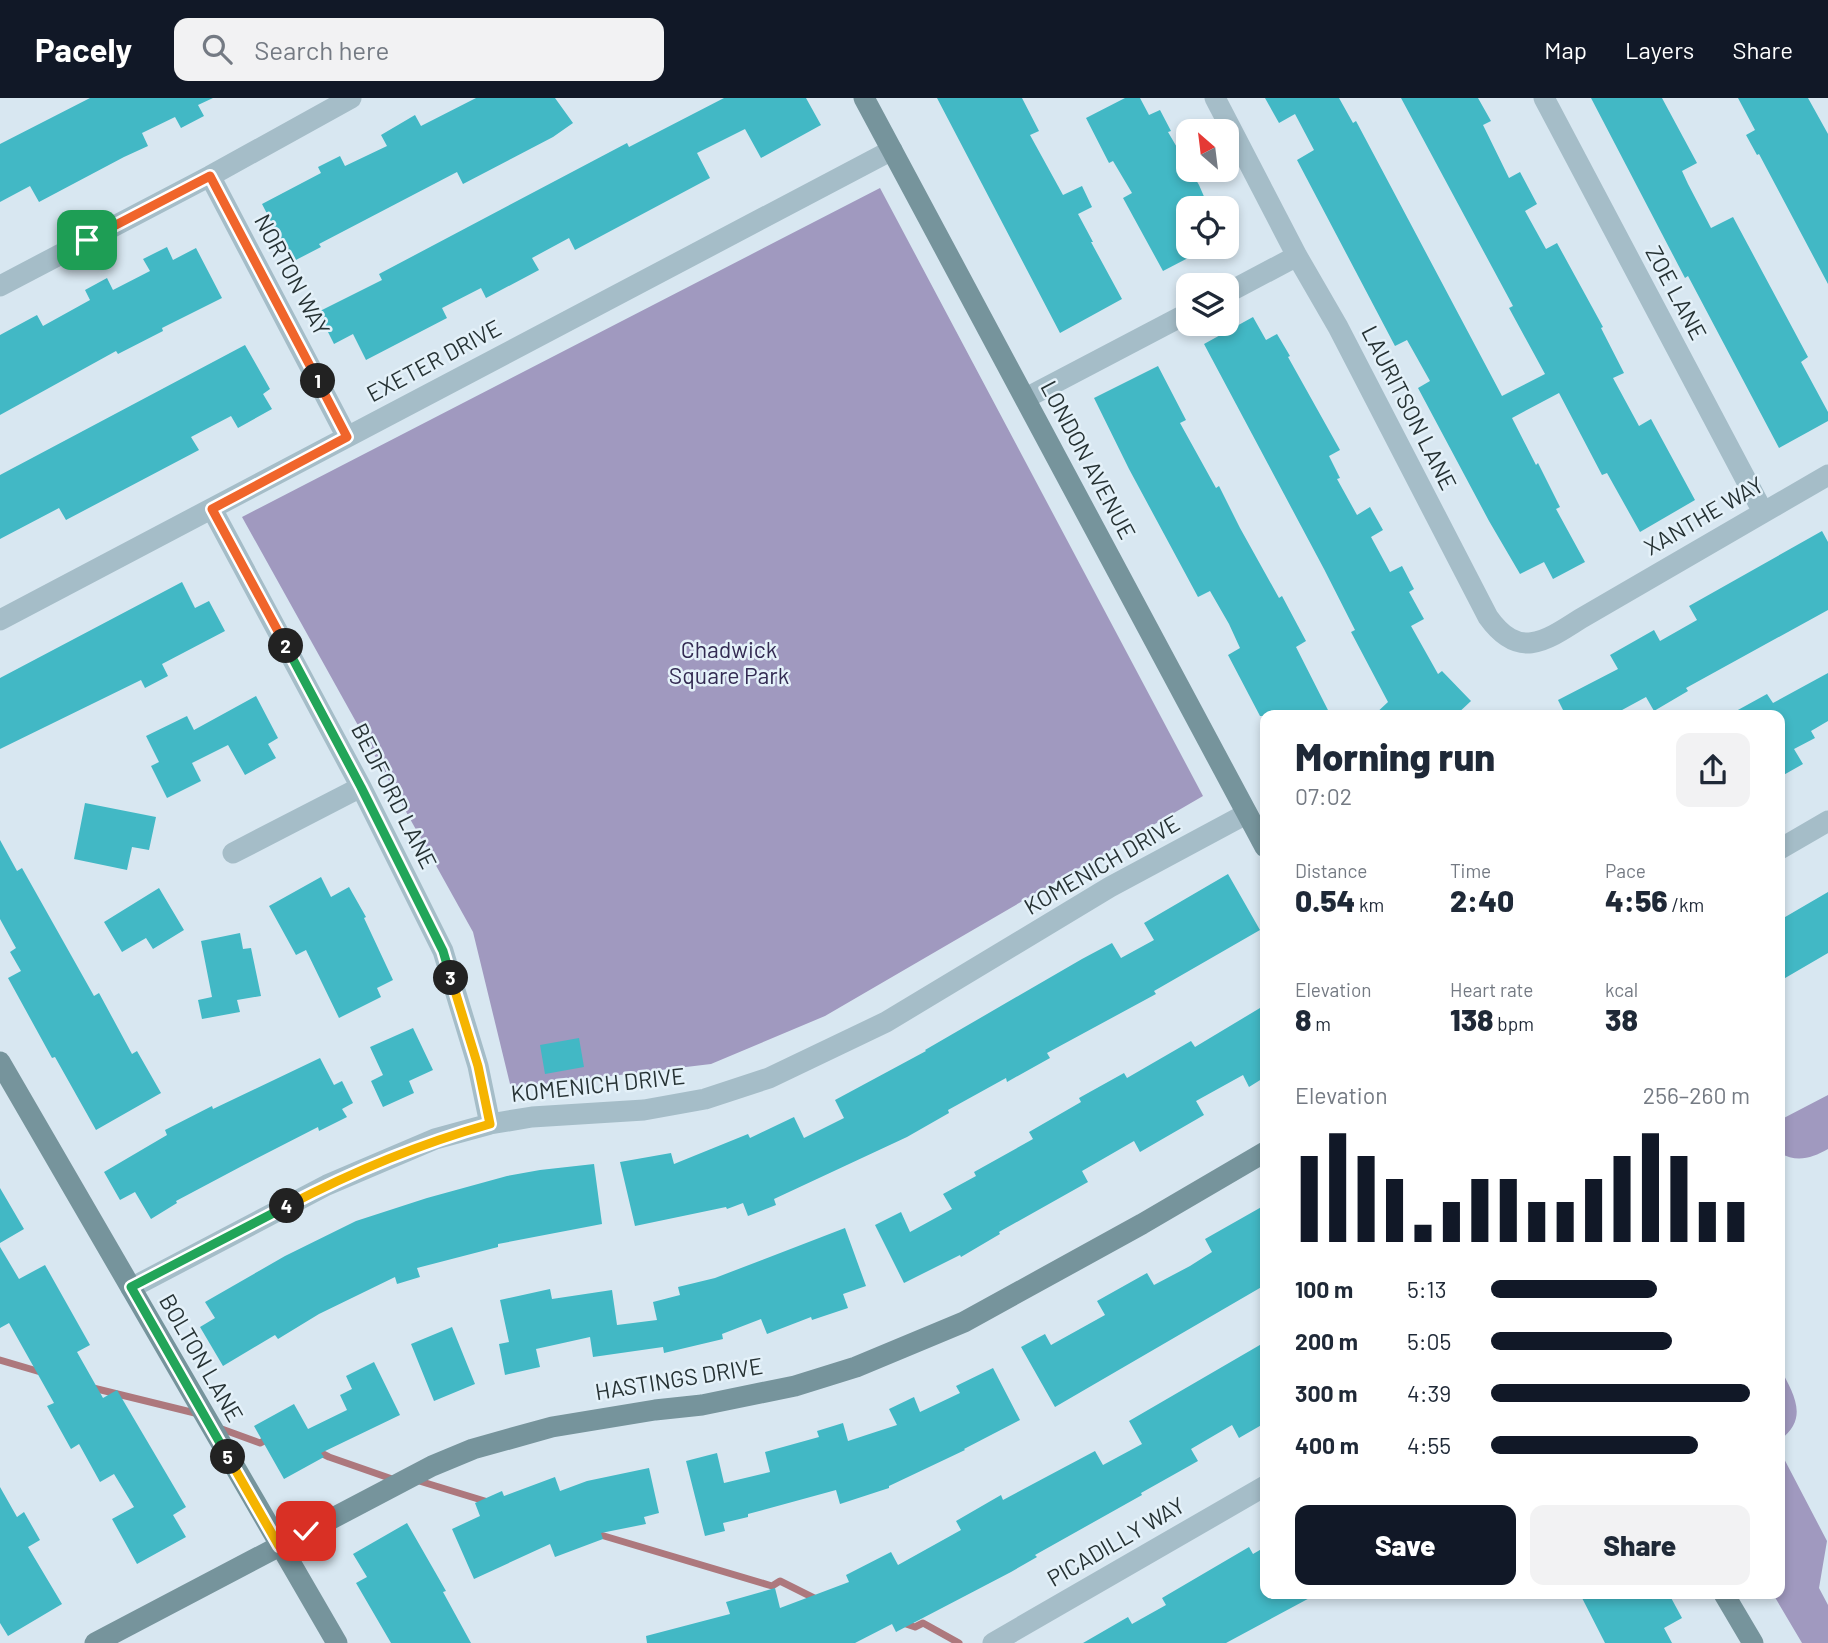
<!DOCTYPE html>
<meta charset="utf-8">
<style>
body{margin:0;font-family:Barlow,sans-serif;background:#f2f2f3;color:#1f2937;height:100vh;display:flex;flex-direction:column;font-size:26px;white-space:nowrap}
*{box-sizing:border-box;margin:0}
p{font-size:23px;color:#747a83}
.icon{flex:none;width:38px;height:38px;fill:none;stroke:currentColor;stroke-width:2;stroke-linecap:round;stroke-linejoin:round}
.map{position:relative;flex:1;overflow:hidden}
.side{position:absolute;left:1260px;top:612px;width:525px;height:889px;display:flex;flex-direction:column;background:#fff;border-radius:14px;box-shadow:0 4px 10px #0003}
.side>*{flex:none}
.needle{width:46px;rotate:332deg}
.buttons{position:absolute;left:1176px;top:21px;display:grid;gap:14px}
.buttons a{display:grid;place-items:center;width:63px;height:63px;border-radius:14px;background:#fff;box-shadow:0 4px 10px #0003;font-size:35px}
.pin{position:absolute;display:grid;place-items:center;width:60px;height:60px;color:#fff;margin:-30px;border-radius:14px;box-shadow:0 4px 10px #0006}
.km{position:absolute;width:35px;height:35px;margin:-18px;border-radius:50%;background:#222;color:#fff;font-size:19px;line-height:35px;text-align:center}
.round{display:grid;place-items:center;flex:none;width:74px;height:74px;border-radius:14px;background:#f2f2f3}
.head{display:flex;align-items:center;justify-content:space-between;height:119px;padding:0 35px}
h1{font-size:38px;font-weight:800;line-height:52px}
.figures{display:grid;grid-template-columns:repeat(3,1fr);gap:10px;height:119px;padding:7px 35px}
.figures div{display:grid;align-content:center}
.figures b{font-size:30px;font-weight:800}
.figures small{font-size:19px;font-weight:400}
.figures p{font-size:19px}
.chart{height:196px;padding:14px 35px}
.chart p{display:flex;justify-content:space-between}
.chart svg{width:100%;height:126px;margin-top:7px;stroke:#111827;stroke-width:6}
.action{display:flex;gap:14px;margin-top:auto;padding:14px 35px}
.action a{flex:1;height:80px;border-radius:14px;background:#111827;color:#fff;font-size:28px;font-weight:800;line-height:80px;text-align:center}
.action a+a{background:#f2f2f3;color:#1f2937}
ul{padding:0 35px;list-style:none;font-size:23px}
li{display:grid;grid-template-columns:112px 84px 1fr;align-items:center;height:52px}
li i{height:18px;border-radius:9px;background:#111827}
header{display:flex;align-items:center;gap:42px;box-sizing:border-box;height:98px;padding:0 35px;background:#111827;color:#fff}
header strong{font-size:33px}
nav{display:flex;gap:38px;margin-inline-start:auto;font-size:24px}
.search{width:490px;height:63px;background:#f2f2f3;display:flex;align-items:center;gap:18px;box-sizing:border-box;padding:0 24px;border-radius:14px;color:#747a83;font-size:26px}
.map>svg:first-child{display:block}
.green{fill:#a099bf}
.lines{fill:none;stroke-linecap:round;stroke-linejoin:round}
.stream{stroke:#ad787d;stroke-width:7}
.building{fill:#42b8c5}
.street{stroke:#a5bdc8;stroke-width:21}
.secondary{stroke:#76949c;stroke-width:21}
.split-1-casing{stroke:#fff;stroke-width:14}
.split-2-casing{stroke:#fff;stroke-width:14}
.split-3-casing{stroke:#fff;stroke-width:14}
.split-4-casing{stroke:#fff;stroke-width:14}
.split-5-casing{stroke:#fff;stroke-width:14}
.split-6-casing{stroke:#fff;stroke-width:14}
.split-1{stroke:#f0652b;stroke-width:9}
.split-2{stroke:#f0652b;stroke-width:9}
.split-3{stroke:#22a559;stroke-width:9}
.split-4{stroke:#f5b400;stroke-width:9}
.split-5{stroke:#22a559;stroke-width:9}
.split-6{stroke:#f5b400;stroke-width:9}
.labels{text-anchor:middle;stroke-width:5;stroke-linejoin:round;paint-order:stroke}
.street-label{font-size:23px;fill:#263234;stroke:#e4f1f9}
.park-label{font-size:23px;fill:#332a52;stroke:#e4f1f9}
</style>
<header>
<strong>Pacely</strong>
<div class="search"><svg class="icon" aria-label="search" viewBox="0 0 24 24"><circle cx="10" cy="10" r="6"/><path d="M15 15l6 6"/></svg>Search here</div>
<nav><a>Map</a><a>Layers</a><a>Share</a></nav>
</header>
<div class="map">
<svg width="1828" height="1545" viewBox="0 0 1828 1545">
<rect width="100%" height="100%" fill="#d8e7f1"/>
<path class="green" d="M880,90L1203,698L825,918L711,966L511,990L473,834L242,419Z
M1828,997V1051C1812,1060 1797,1065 1780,1055V1022Z
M1780,1270C1793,1295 1810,1320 1780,1342Z
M1780,1353L1827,1443L1819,1490L1828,1507V1545H1802L1773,1496H1780Z"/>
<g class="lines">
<path class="stream" d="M0,1262L44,1275
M89,1289L199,1316
M219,1330L260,1345L270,1340
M315,1352L329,1359L395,1382
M416,1382L488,1404
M594,1435L772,1488L780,1483L818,1502
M900,1524L915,1529L923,1525L959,1545"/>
</g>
<path class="building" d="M90,0H213L198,7L204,18L181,30L175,19L142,35L148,48L124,59L39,104L30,88L0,104V46Z
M476,0H555L573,25L553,39L463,86L457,74L319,146L321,149L292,164L262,106L321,75L318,69L340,58L345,68L387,48L381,37L415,17L421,28Z
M724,0H806L821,27L761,60L745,31L697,55L710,80L575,152L569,140L532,160L539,172L486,200L481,190L442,210L447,220L366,262L353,236L334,246L318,214L382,182L379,176L627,45L629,49Z
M937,0H1022L1039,33L1030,37L1063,97L1082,88L1092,109L1078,116L1093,144H1091L1122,201L1060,235Z
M1125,0H1140L1149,17L1160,12L1171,33L1168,34L1199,87L1209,110H1188V160L1163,173L1123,100L1132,95L1113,63L1109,65L1086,20Z
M1265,0H1339L1353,25L1356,23L1502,298L1545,276L1509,210L1513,208L1401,0H1478L1491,23L1483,27L1509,80L1520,74L1537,106L1525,113L1546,151L1557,145L1603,229L1601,230L1624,275L1613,280L1639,328L1651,321L1695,402L1640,434L1607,375L1602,377L1559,295L1512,320L1536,367L1538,365L1560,409L1556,411L1585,464L1553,481L1544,464L1520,476L1489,423L1418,290L1430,283L1407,242L1395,248L1297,62L1314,52L1295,16L1279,25Z
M1591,0H1662L1697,65L1682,73L1688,86L1711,130L1733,119L1808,259L1801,264L1828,314V323L1779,350L1688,178L1685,180Z
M1738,0H1808L1828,36V186L1759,56L1757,57L1746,37L1755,32Z
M167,149L173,162L196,150L222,200L162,230L163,233L118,256L116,253L0,317V237L37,217L43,228L90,202L85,192L107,180L113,192L150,173L143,161Z
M1253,219L1266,242L1277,236L1290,258L1288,259L1340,352L1329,358L1340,380L1337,381L1357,417L1370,409L1383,432L1371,439L1390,474L1402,468L1414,491L1409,494L1424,521L1411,528L1438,576L1442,573L1471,603L1455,618H1373L1388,604L1351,534L1355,532L1324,471L1204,246Z
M245,247L270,291L263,296L272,311L238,330L231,318L191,339L199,352L66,422L59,410L0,441V377Z
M1158,268L1186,322L1180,325L1216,390L1219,388L1240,430L1279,500L1282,498L1306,543L1296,549L1331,618H1260L1228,557L1240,550L1229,526L1210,493L1198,499L1129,371L1094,300Z
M1822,433L1828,444V512L1686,590L1688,593L1654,613L1646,599L1611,618H1566L1558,602L1618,571L1610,557L1654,532L1660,543L1697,522L1689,508Z
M182,484L195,510L209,503L225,533L162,566L168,578L145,590L141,582L0,651V580Z
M1828,575V623L1811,633L1815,640L1794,651L1803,666L1780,679V618H1727L1767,596L1773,605Z
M256,598L278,640L268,646L276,660L245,677L228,647L192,665L201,683L167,700L151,668L159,664L146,638L187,618L194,632Z
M85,705L156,719L149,752L132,749L127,772L74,761Z
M0,742L17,773L22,770L94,898L99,895L132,956L137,953L161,995L96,1032L55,959L52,960L8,880L21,873L10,854L16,850L0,821Z
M1228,776L1260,832L1154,893L1156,896L1047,955L1050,960L1007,984L1006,980L948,1012L949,1015L907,1039L774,1101L776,1107L748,1118L743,1105L727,1111L726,1109L635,1128L620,1064L671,1055L674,1066L748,1036L750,1040L794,1019L804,1040L844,1020L835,1002L926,953L925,952L1082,861L1112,845L1121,860L1154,842L1144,825Z
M321,779L331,799L349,789L366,819L364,820L393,882L377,890L381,899L339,920L306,852L296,857L269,808Z
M159,790L184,832L153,851L146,840L122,854L104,824Z
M1828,794V855L1780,883V822Z
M240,835L243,851L251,850L261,898L237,902L240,914L202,921L198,902L212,899L201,843Z
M1265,907V979L1249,989L1243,977L1196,1003L1204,1017L1140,1054L1134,1043L1082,1073L1088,1084L999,1134L1000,1136L961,1159L960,1157L904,1185L875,1127L901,1114L910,1134L952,1111L943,1096L976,1078L974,1074L1033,1041L1029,1034L1081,1004L1079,1000L1124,975L1127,980L1191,943L1195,949Z
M413,930L433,972L409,983L414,995L383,1009L371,983L383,977L370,949Z
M579,940L584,969L545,976L540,947Z
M320,960L334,987L342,983L353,1005L342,1011L347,1019L319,1033L318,1029L242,1068L176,1103L177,1105L151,1121L135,1094L120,1102L104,1074L167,1037L165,1032L212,1008L213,1011Z
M594,1066L602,1126L498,1146V1149L417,1170L420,1179L397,1186L395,1179L319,1216L278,1241L275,1237L223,1268L200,1229L215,1220L205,1204L285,1158L356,1123L427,1100L507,1078L540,1072Z
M0,1090L24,1131L0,1145Z
M1265,1107V1187L1055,1309L1021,1249L1045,1236L1051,1247L1105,1217L1097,1203L1147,1175L1154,1187L1190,1168L1212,1154L1205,1141Z
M845,1130L866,1188L843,1196L848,1210L812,1222L811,1219L767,1236L761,1221L722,1236L723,1241L664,1255L663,1249L593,1259L590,1239L536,1251L540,1269L505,1277L499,1246L509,1244L500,1202L550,1191L552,1201L612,1192L617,1227L657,1222L653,1204L680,1197L678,1189L715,1180Z
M0,1149L19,1181L45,1167L90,1247L77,1254L103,1300L117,1292L186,1409L173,1417L186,1439L137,1466L112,1421L134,1409L114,1376L100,1384L79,1346L71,1351L47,1308L54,1305L9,1225L0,1230Z
M452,1229L475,1286L434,1303L411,1246Z
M1265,1244V1325L1239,1340L1232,1327L1191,1351L1198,1363L1141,1395L1142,1397L1035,1457L1037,1459L1011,1474L896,1534L892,1526L855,1545H647L646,1538L730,1516L726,1504L775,1490L780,1510L849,1484L846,1477L891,1454L898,1467L961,1432L956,1423L1001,1397L1003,1402L1095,1353L1103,1367L1142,1346L1129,1323Z
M374,1264L400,1317L321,1355L324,1359L284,1381L254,1328L294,1306L308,1331L347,1312L340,1297L352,1291L346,1278Z
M993,1270L1020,1322L964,1351L965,1352L889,1388V1390L840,1406L836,1392L748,1416V1419L723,1425L725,1433L705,1438L686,1363L717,1355L724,1385L770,1374L765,1354L819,1339L817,1333L843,1325L848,1343L897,1327L889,1311L914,1299L920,1314L960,1295L956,1288Z
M649,1370L659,1415L644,1419L646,1426L601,1435L603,1441L555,1459L550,1446L474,1481L452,1431L480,1418L475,1405L502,1393L504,1398L555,1379L560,1393L587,1383Z
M0,1389L17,1419L24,1414L40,1442L28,1449L62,1506L8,1538L0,1525Z
M407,1425L446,1493L443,1494L471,1545H391L356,1485L367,1479L353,1456Z
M1249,1449L1253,1456L1265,1449V1496H1317L1226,1545H1083L1128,1519L1132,1526L1166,1507L1162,1500Z
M1580,1496H1669L1682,1520L1664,1530L1672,1545H1605Z"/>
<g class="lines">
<path class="street" d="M1215,0L1297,158L1338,229L1488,519C1518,561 1543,545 1580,521L1828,377
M1544,0L1763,414
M210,78L347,339
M0,188L210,78L351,0
M1227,195L1297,158
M1026,300L1188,215
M212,411L361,689L443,853L478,968L490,1026
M0,522L892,52
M1780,751L1828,723
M233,755L361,689
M131,1190L327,1087L435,1041L490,1026L532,1019L644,1012L705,1001L769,980L886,924L1110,789L1246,716
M993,1545L1265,1388"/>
<path class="secondary" d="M864,0L1265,749
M0,964L337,1545
M1724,1496L1753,1545
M95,1545L432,1368L473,1351L552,1329L655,1312L702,1307L795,1288L856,1269L964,1224L1142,1126L1265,1054"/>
</g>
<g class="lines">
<defs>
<path id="split-1" d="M87,142L210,78L318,283"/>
<path id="split-2" d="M286,548L212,411L347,339L318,283"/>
<path id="split-3" d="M286,548L361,689L443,853L451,880"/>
<path id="split-4" d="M287,1108C352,1074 419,1046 490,1026L478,968L451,880"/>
<path id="split-5" d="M228,1359L131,1189L287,1108"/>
<path id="split-6" d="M228,1359L279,1448L306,1433"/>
</defs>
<use href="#split-1" class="split-1-casing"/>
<use href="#split-2" class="split-2-casing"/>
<use href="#split-3" class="split-3-casing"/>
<use href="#split-4" class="split-4-casing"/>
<use href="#split-5" class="split-5-casing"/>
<use href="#split-6" class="split-6-casing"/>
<use href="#split-1" class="split-1"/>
<use href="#split-2" class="split-2"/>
<use href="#split-3" class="split-3"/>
<use href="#split-4" class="split-4"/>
<use href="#split-5" class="split-5"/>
<use href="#split-6" class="split-6"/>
</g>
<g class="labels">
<g class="street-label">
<text transform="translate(292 177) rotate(62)" y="8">NORTON WAY</text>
<text transform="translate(1676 195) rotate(62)" y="8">ZOE LANE</text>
<text transform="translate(434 263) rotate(-28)" y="8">EXETER DRIVE</text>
<text transform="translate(1409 310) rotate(63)" y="8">LAURITSON LANE</text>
<text transform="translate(1088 362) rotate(62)" y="8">LONDON AVENUE</text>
<text transform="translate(1704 418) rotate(-30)" y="8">XANTHE WAY</text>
<text transform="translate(394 698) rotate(63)" y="8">BEDFORD LANE</text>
<text transform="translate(1102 767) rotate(-30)" y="8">KOMENICH DRIVE</text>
<text transform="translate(598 987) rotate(-6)" y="8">KOMENICH DRIVE</text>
<text transform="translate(201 1260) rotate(60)" y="8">BOLTON LANE</text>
<text transform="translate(679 1281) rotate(-9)" y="8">HASTINGS DRIVE</text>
<text transform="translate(1116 1444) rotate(-30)" y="8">PICADILLY WAY</text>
</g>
<g class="park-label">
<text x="729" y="560">Chadwick<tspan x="729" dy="26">Square Park</tspan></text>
</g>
</g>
</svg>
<div class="buttons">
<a><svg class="needle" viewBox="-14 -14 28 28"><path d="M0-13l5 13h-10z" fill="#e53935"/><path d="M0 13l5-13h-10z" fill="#747a83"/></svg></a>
<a><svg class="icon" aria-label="locate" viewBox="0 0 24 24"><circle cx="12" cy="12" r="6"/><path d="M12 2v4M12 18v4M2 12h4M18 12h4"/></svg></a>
<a><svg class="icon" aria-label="layers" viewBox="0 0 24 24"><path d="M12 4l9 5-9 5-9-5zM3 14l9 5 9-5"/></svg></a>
</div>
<div class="pin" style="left:87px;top:142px;background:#1e9e55"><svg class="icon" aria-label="arrive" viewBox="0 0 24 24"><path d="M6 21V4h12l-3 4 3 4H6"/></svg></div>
<div class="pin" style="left:306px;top:1433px;background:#d93025"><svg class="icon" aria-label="check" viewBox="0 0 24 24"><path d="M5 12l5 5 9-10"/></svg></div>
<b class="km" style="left:318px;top:283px">1</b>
<b class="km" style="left:286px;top:548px">2</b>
<b class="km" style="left:451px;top:880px">3</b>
<b class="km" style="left:287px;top:1108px">4</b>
<b class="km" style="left:228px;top:1359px">5</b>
<section class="side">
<div class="head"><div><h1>Morning run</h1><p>07:02</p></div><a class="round"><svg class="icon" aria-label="share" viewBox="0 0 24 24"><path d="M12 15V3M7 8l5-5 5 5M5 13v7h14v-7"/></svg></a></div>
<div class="figures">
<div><p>Distance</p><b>0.54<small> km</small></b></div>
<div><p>Time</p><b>2:40</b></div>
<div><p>Pace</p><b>4:56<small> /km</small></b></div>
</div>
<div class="figures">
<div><p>Elevation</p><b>8<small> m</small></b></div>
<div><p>Heart rate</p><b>138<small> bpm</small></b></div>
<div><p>kcal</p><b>38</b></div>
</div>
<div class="chart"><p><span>Elevation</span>256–260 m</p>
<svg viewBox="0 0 160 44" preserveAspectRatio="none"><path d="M5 44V14M15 44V6M25 44V14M35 44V22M45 44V38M55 44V30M65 44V22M75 44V22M85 44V30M95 44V30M105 44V22M115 44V14M125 44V6M135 44V14M145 44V30M155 44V30"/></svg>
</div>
<ul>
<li><b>100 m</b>5:13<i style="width:64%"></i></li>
<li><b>200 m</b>5:05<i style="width:70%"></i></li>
<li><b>300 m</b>4:39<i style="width:100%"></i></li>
<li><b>400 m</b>4:55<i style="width:80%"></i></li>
</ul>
<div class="action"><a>Save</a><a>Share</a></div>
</section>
</div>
